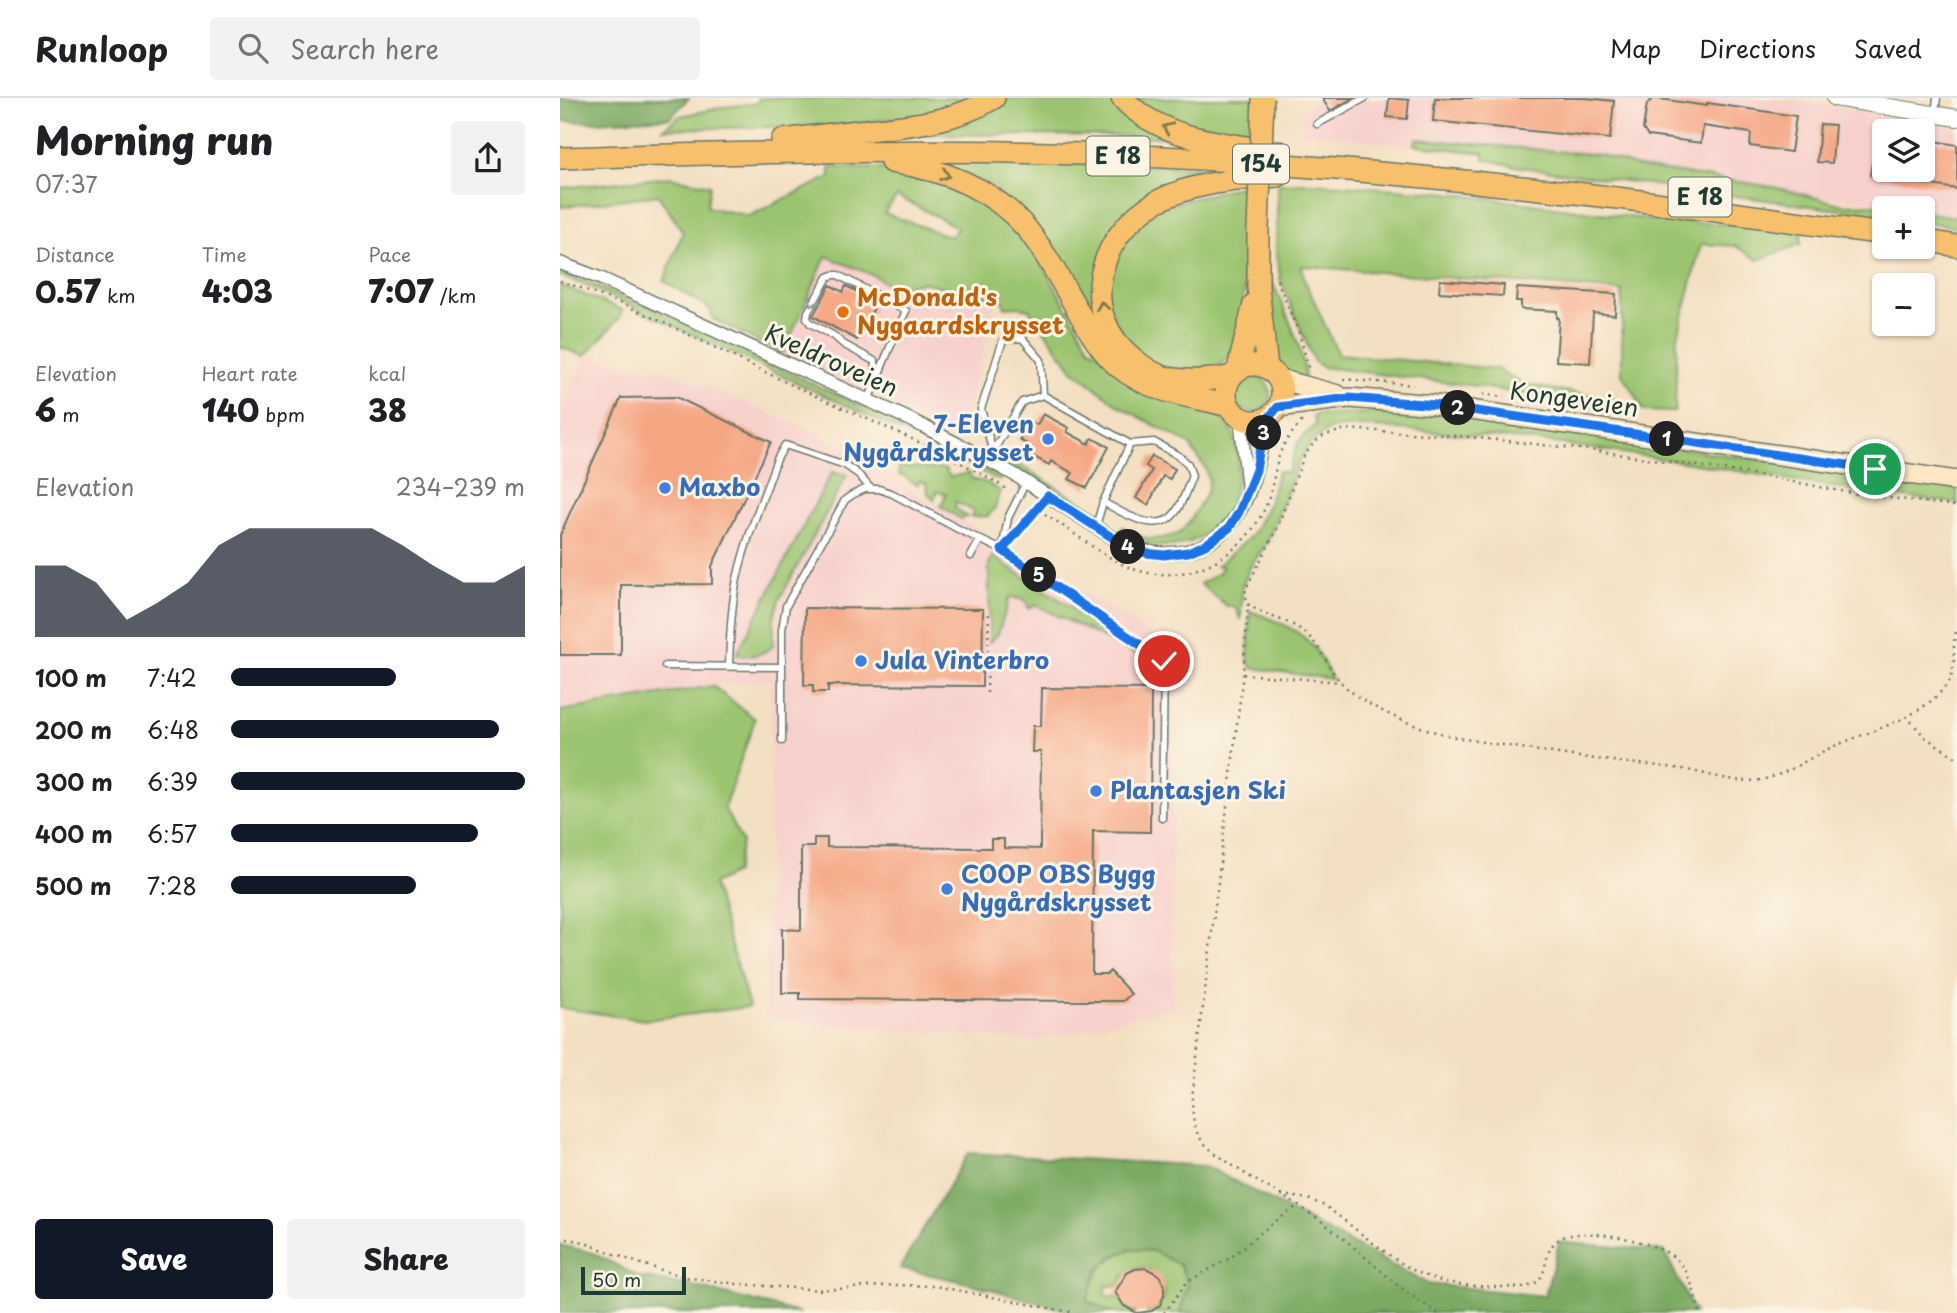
<!DOCTYPE html>
<meta charset="utf-8">
<style>
body{margin:0;font-family:"Playpen Sans",sans-serif;background:#f2f2f2;color:#202124;height:100vh;display:flex;flex-direction:column;font-size:26px;white-space:nowrap}
*{box-sizing:border-box;margin:0}
p{font-size:23px;color:#757577}
.icon{flex:none;width:38px;height:38px;fill:none;stroke:currentColor;stroke-width:2;stroke-linecap:round;stroke-linejoin:round}
.map{position:relative;flex:1;overflow:hidden}
.side{display:flex;flex-direction:column;background:#fff;width:560px}
.side>*{flex:none}
.controls{position:absolute;left:1312px;top:21px;display:grid;gap:14px}
.controls a{display:grid;place-items:center;width:63px;height:63px;border-radius:7px;background:#fff;box-shadow:0 2px 5px #0004;font-size:35px}
.scale{position:absolute;left:21px;bottom:18px;width:105px;box-sizing:border-box;padding-left:7px;border:4px solid #1f3d34;border-top:0;font-size:19px;line-height:24px;white-space:nowrap;color:#1f3d34;-webkit-text-stroke:5px #fcf5e5;paint-order:stroke}
.pin{position:absolute;display:grid;place-items:center;width:60px;height:60px;color:#fff;margin:-30px;border:4px solid #fff;border-radius:50%;box-shadow:0 2px 7px #0007}
.km{position:absolute;width:35px;height:35px;margin:-18px;border-radius:50%;background:#222;color:#fff;font-size:19px;line-height:35px;text-align:center}
.round{display:grid;place-items:center;flex:none;width:74px;height:74px;border-radius:7px;background:#f2f2f2}
.overview{display:flex;align-items:center;justify-content:space-between;height:119px;padding:0 35px}
h1{font-size:38px;font-weight:800;line-height:52px}
.figures{display:grid;grid-template-columns:repeat(3,1fr);gap:10px;height:119px;padding:7px 35px}
.figures div{display:grid;align-content:center}
.figures b{font-size:30px;font-weight:800}
.figures small{font-size:19px;font-weight:400}
.figures p{font-size:19px}
.chart{height:196px;padding:14px 35px}
.chart p{display:flex;justify-content:space-between}
.chart svg{width:100%;height:126px;margin-top:7px;fill:#111827;opacity:.7}
.button{display:flex;gap:14px;margin-top:auto;padding:14px 35px}
.button a{flex:1;height:80px;border-radius:7px;background:#111827;color:#fff;font-size:28px;font-weight:800;line-height:80px;text-align:center}
.button a+a{background:#f2f2f2;color:#202124}
ul{padding:0 35px;list-style:none;font-size:23px}
li{display:grid;grid-template-columns:112px 84px 1fr;align-items:center;height:52px}
li i{height:18px;border-radius:9px;background:#111827}
header{display:flex;align-items:center;gap:42px;box-sizing:border-box;height:98px;padding:0 35px;background:#fff;border-bottom:2px solid #e0e0e0}
header strong{font-size:33px}
nav{display:flex;gap:38px;margin-inline-start:auto;font-size:24px}
.search{width:490px;height:63px;background:#f2f2f2;display:flex;align-items:center;gap:18px;box-sizing:border-box;padding:0 24px;border-radius:7px;color:#757577;font-size:26px}
main{display:flex;flex:1;min-height:0}
.map>svg:first-child{display:block}
.built{fill:#f7d0cc;fill-rule:evenodd}
.green{fill:#9bc470;stroke:#5d8052;stroke-width:2;fill-rule:evenodd}
.forest{fill:#7caa62;stroke:#4e744b;stroke-width:2}
.building{fill:#f5a784}
.lines{fill:none;stroke-linecap:round;stroke-linejoin:round}
.service-casing{stroke:#697665;stroke-width:9}
.minor-casing{stroke:#697665;stroke-width:15}
.tertiary-casing{stroke:#697665;stroke-width:18}
.secondary-casing{stroke:#697665;stroke-width:22}
.primary-casing{stroke:#697665;stroke-width:24}
.trunk-casing{stroke:#697665;stroke-width:24}
.path{stroke:#697665;stroke-width:2.5;stroke-dasharray:2 5;stroke-linecap:butt}
.service{stroke:#fff;stroke-width:6}
.minor{stroke:#fff;stroke-width:12}
.tertiary{stroke:#fff;stroke-width:16}
.secondary{stroke:#fce6c4;stroke-width:19}
.primary{stroke:#f7c06c;stroke-width:21}
.trunk{stroke:#f7c06c;stroke-width:21}
.primary-bridge-casing{stroke:#697665;stroke-width:24;stroke-linecap:butt}
.primary-bridge{stroke:#f7c06c;stroke-width:21}
.oneway{stroke:#80784d}
.oneway2{stroke:#8f9e9a}
.route-casing{stroke:#fff;stroke-width:14}
.route{stroke:#1a73e8;stroke-width:9}
.food-dot{fill:#e8710a;stroke:#fcf5e5;stroke-width:2.5}
.shop-dot{fill:#3f7fe0;stroke:#fcf5e5;stroke-width:2.5}
.labels{text-anchor:middle;stroke-width:6;stroke-linejoin:round;paint-order:stroke}
.shield{fill:#fcf5e5;stroke:#617469;stroke-width:2}
.shield-label{font-size:23px;font-weight:bold;fill:#1f3d34}
.food-label{font-size:24px;font-weight:bold;fill:#c56008;stroke:#fcf5e5;text-anchor:start}
.street-label{font-size:24px;fill:#1f3d34;stroke:#fcf5e5}
.shop-label{font-size:24px;font-weight:bold;fill:#366cbe;stroke:#fcf5e5;text-anchor:start}
</style>
<header>
<strong>Runloop</strong>
<div class="search"><svg class="icon" aria-label="search" viewBox="0 0 24 24"><circle cx="10" cy="10" r="6"/><path d="M15 15l6 6"/></svg>Search here</div>
<nav><a>Map</a><a>Directions</a><a>Saved</a></nav>
</header>
<main>
<section class="side">
<div class="overview"><div><h1>Morning run</h1><p>07:37</p></div><a class="round"><svg class="icon" aria-label="share" viewBox="0 0 24 24"><path d="M12 15V3M7 8l5-5 5 5M5 13v7h14v-7"/></svg></a></div>
<div class="figures">
<div><p>Distance</p><b>0.57<small> km</small></b></div>
<div><p>Time</p><b>4:03</b></div>
<div><p>Pace</p><b>7:07<small> /km</small></b></div>
</div>
<div class="figures">
<div><p>Elevation</p><b>6<small> m</small></b></div>
<div><p>Heart rate</p><b>140<small> bpm</small></b></div>
<div><p>kcal</p><b>38</b></div>
</div>
<div class="chart"><p><span>Elevation</span>234–239 m</p>
<svg viewBox="0 0 160 44" preserveAspectRatio="none"><path d="M0 44V19L10 19L20 25L30 38L40 32L50 25L60 12L70 6L80 6L90 6L100 6L110 6L120 12L130 19L140 25L150 25L160 19V44z"/></svg>
</div>
<ul>
<li><b>100 m</b>7:42<i style="width:56%"></i></li>
<li><b>200 m</b>6:48<i style="width:91%"></i></li>
<li><b>300 m</b>6:39<i style="width:100%"></i></li>
<li><b>400 m</b>6:57<i style="width:84%"></i></li>
<li><b>500 m</b>7:28<i style="width:63%"></i></li>
</ul>
<div class="button"><a>Save</a><a>Share</a></div>
</section>
<div class="map">
<svg width="1397" height="1215" viewBox="0 0 1397 1215">
<rect width="100%" height="100%" fill="#fcf5e5"/>
<filter id="ink" filterUnits="userSpaceOnUse"><feTurbulence type="fractalNoise" baseFrequency=".0143" numOctaves="2"/><feDisplacementMap in="SourceGraphic" scale="14" xChannelSelector="R" yChannelSelector="G"/><feConvolveMatrix kernelMatrix="1 2 1 2 8 2 1 2 1" color-interpolation-filters="sRGB"/></filter>
<filter id="wash" filterUnits="userSpaceOnUse"><feTurbulence type="fractalNoise" baseFrequency=".00686" numOctaves="4" result="noise"/><feDisplacementMap in="SourceGraphic" scale="28" xChannelSelector="R" yChannelSelector="G"/><feGaussianBlur stdDeviation="1.57" result="paint"/><feColorMatrix in="noise" values="0 0 0 0 0 0 0 0 0 0 0 0 0 0 0 0 0 1.4 0 .05"/><feComposite in="paint" operator="in"/></filter>
<g filter="url(#wash)">
<rect width="100%" height="100%" fill="#f3dfc1"/>
<path class="built" d="M759,0H1216L1397,30V117L1363,112V110L1187,90L1045,71L741,34L742,15ZM1325,33H1363V72H1325Z
M265,157L439,195L400,339L223,256Z
M25,258L113,274L255,334L612,547L613,910L477,943L252,926L205,919L210,730L211,582L153,588L0,613V319Z"/>
<path class="green" d="M198,0H417L382,15L270,28L103,31L120,18L164,9L198,5Z
M446,0H551L568,19L615,40L567,38L341,36L437,6Z
M572,0H694L692,38L653,37L621,29Z
M856,41L1042,57L1078,69L1214,89L1284,107L1312,106L1325,113V118L954,68L924,61V55L855,47Z
M374,61L689,71L566,118L537,222L530,224L488,151Z
M270,69L324,71L387,86L430,109L474,152L530,250L643,311C650,314 657,315 663,321C673,330 675,341 677,354C684,400 655,449 605,448C588,448 573,441 559,434L563,429L577,437L589,441L602,440L615,437L620,435L630,423L647,394L649,384L646,371L628,345L559,308L513,272L469,211L455,208L444,209V203L362,184L334,191L315,178L266,158L223,256L153,221L150,211L104,183L123,134L98,97L0,109V90L110,79L150,87L147,109L189,118L270,79ZM337,98L397,129H398L391,139L324,115Z
M691,85L682,231L671,256L659,268L639,273L601,270L572,254L549,212L546,189L555,152L597,110Z
M750,85L879,94L1101,123L1198,128L1241,133V146L1198,162L1175,148L1141,146L1117,242L1115,314L1084,313L1074,294L1062,277V193L742,168L744,181L778,256L938,271L963,286L1056,302L1063,313L916,288L762,269L754,263L721,184L716,153L718,86Z
M1363,114L1397,119V129L1363,124Z
M0,174C66,197 128,228 191,257C275,296 359,334 441,378L440,383L358,341L37,192L0,178Z
M710,179C723,209 743,247 745,280C740,278 734,276 729,274C702,258 707,205 710,179Z
M0,187L62,212L61,218L25,258L0,249Z
M674 296a18 18 0 1 1 36 0a18 18 0 1 1-36 0Z
M814,309L880,316L1397,390V405L1315,396L1124,364L988,344L840,331L800,328L782,329L770,331L752,343L740,361L707,445L690,469L682,489L681,522L675,509L667,508L640,486L659,475L663,469L657,468L692,437L709,405L718,373L728,375L738,344L756,326L753,319L757,316L809,315Z
M450,361L526,407L524,410L523,411L449,366Z
M339,369L385,371L390,379L409,375L412,381L427,385L440,393L435,410L428,418L411,419L414,413L396,404L395,410L407,419L401,421L381,408L386,396L377,393L374,402L368,395L366,385L360,383L357,387L342,377L339,378Z
M272,374L287,377L219,502L214,520L213,548C199,559 193,558 176,557Z
M432,458L592,561L590,563L476,507L469,511L465,502L450,499L438,536L429,544V466Z
M690,513C714,522 741,531 756,552C762,561 767,572 772,581L692,570L688,562Z
M153,588L195,621L164,710L182,744L175,775L153,786L189,909L85,922L0,910V613Z
M571,1151L593,1153L619,1166L628,1186L620,1215H586C635,1198 574,1140 559,1188H546V1198L559,1199L564,1208L577,1215H553L526,1203C538,1172 539,1164 571,1151Z"/>
<path class="forest" d="M0,0H129L110,20L34,24L0,23Z
M408,1055L646,1068L868,1186L985,1198L999,1144L1104,1153L1135,1215H620L628,1186L620,1167L593,1153L571,1151L551,1159L537,1173L527,1203L553,1215H506L505,1212L412,1186L340,1170Z
M0,1147L33,1155L79,1179L132,1188L240,1215H0Z"/>
<g id="blocks">
<path class="building" d="M762,0H793L770,13Z
M829,0L849,2L847,21L827,19Z
M875,0H1026L1054,3L1050,41L873,23Z
M1094,0L1147,8V5L1236,18L1231,54L1190,48L1191,35L1143,28L1141,45L1088,38L1083,31L1087,6Z
M1319,25H1325V72H1363V41L1397,47V91L1310,77Z
M1260,26L1275,27L1272,65L1257,64Z
M880,182L944,187L943,198L879,194Z
M270,187L283,194L286,188L306,198L302,204L314,210L297,242L253,218Z
M957,190L1056,196L1055,217L1033,215L1030,265L996,263L999,220H997V213L961,211V203H956Z
M116,299L211,344L152,468V486L61,487V557H0V437L61,300Z
M483,316L509,330L507,334L529,346L532,340L549,349L527,390L509,381L513,375L491,363L489,367L463,353L467,346L459,342L470,323L477,327Z
M592,358L615,371L610,381L603,378L588,407L576,400L592,372L586,368Z
M245,510L423,511L422,588L268,587V594H253V587H244Z
M482,590L591,591L590,734L533,733L532,876H547L550,873L571,896L563,903H532L240,901V895H222V831L241,832V749H254V740H267V749L431,750V741H444V750L480,751L481,654H472L473,628H481Z
M586,1170L599,1177L604,1187V1197L600,1207L592,1213L577,1215L564,1208L555,1194L567,1175L575,1171Z"/>
</g>
</g>
<g filter="url(#ink)">
<use href="#blocks" fill-opacity="0" stroke="#697665" stroke-width="2"/>
<g class="lines">
<defs>
<path id="service" d="M1375,16L1377,0
M757,26L805,0
M308,303C320,273 332,243 346,213L278,177H273L268,179L248,214L247,220L250,225L274,238L283,246L314,263L320,277
M433,354L421,311L443,242L462,240L481,262L483,297
M428,362L462,304L483,297L570,346L543,404L536,428
M466,384L448,420L442,452L488,398
M543,404C562,414 597,438 615,415C623,405 627,390 632,378L628,366L619,358L594,344L570,346
M411,458L420,442
M105,568L222,569
M169,568C170,539 171,510 177,481C186,440 203,400 217,361L225,347L285,367L298,376L311,391
M222,643V532L226,508L285,402L292,397L305,391H319L333,396L400,432L442,452L604,563L602,720"/>
<path id="minor" d="M0,165L42,181L351,322L428,362L455,377L567,449C635,470 680,438 696,371C701,353 704,336 710,318
M680,319L688,391"/>
<path id="tertiary" d="M1275,0L1397,20"/>
<path id="secondary" d="M719,281L778,297
M718,309L789,300L876,307L1397,383"/>
<path id="primary" d="M698,131V189L707,270
M666 295a28 28 0 1 1 56 0a28 28 0 1 1-56 0Z
M678,271L694,206"/>
<path id="trunk" d="M562,0C602,43 666,45 719,54
M222,42C247,39 272,36 298,33C345,28 393,25 434,0
M0,60C229,53 459,48 688,64C794,72 901,82 1007,94C1113,106 1219,122 1325,136
M331,64C383,71 433,91 467,131C484,152 497,176 510,199C524,223 538,252 559,269C591,295 631,298 669,308
M1363,142L1397,148
M670,279C647,282 624,285 601,278C591,274 582,268 574,261C515,216 538,135 598,103C634,84 678,82 718,78"/>
</defs>
<use href="#service" class="service-casing"/>
<use href="#minor" class="minor-casing"/>
<use href="#tertiary" class="tertiary-casing"/>
<use href="#secondary" class="secondary-casing"/>
<use href="#primary" class="primary-casing"/>
<use href="#trunk" class="trunk-casing"/>
<path class="path" d="M717,182L739,235L749,271
M0,183C81,209 157,252 234,288C306,322 382,350 450,393
M783,281L853,287
M923,296L944,299
M485,416C511,432 539,456 566,468C622,493 686,459 707,405C715,385 714,362 726,343C731,336 737,329 743,322
M688,506C704,519 728,521 744,534C759,546 765,562 775,577C790,597 813,609 835,619C870,635 905,642 943,647C979,653 1016,659 1053,663C1074,666 1095,667 1116,670C1144,674 1172,686 1200,682C1224,678 1246,662 1268,651C1296,638 1334,628 1360,611C1371,604 1383,593 1390,582C1397,566 1391,548 1397,531
M683,576L781,584
M427,595L429,512
M1346,618L1365,639L1397,660
M721,1097L748,1101L765,1108C795,1129 835,1167 869,1179C897,1190 932,1188 961,1190C995,1185 978,1156 998,1142C1020,1126 1097,1143 1116,1161C1131,1174 1134,1197 1140,1215
M0,1140L20,1143L78,1165L125,1179L177,1186L262,1192L335,1187L375,1188L515,1215
M604,1215L627,1184L670,1160L709,1128L736,1109
M878,1215C831,1188 796,1146 751,1116C723,1097 692,1082 665,1062C658,1057 650,1052 644,1045C632,1032 633,1016 632,1000L683,576L688,506L685,496L686,490L716,433L744,358L754,345L763,338L786,331L899,338L1031,352L1198,377L1297,396L1397,408"/>
<use href="#service" class="service"/>
<use href="#minor" class="minor"/>
<use href="#tertiary" class="tertiary"/>
<use href="#secondary" class="secondary"/>
<use href="#primary" class="primary"/>
<use href="#trunk" class="trunk"/>
<defs>
<path id="primary-bridge" d="M698,131L703,0"/>
</defs>
<use href="#primary-bridge" class="primary-bridge-casing"/>
<use href="#primary-bridge" class="primary-bridge"/>
</g>
<defs><path id="oneway-chevron" d="M-2-3.5L2.5 0L-2 3.5" fill="none" stroke-width="1.6" stroke-linecap="round" stroke-linejoin="round" transform="scale(1.75)"/></defs>
<g class="oneway">
<use href="#oneway-chevron" transform="translate(607 30) rotate(-157)"/>
<use href="#oneway-chevron" transform="translate(385 77) rotate(20)"/>
<use href="#oneway-chevron" transform="translate(542 208) rotate(-99)"/>
</g>
<use class="oneway2" href="#oneway-chevron" transform="translate(253 204) rotate(119)"/>
</g>
<g class="lines" filter="url(#ink)">
<defs>
<path id="route" d="M604,563L442,452L488,398L567,449L586,455L604,457L628,454L645,447L669,430L679,414L696,372L699,355L710,318L718,309L789,300L876,307L1315,371"/>
</defs>
<use href="#route" class="route-casing"/>
<use href="#route" class="route"/>
</g>
<circle class="food-dot" cx="283" cy="214" r="7"/>
<g class="shop-dot">
<circle cx="488" cy="341" r="7"/>
<circle cx="105" cy="390" r="7"/>
<circle cx="301" cy="563" r="7"/>
<circle cx="536" cy="693" r="7"/>
<circle cx="387" cy="791" r="7"/>
</g>
<g class="labels">
<g class="shield">
<rect x="526.5" y="38.5" width="63" height="39" rx="5"/>
<rect x="673" y="46.5" width="56" height="39" rx="5"/>
<rect x="1108.5" y="79.5" width="63" height="39" rx="5"/>
</g>
<g class="shield-label">
<text x="558" y="66">E 18</text>
<text x="701" y="74">154</text>
<text x="1140" y="107">E 18</text>
</g>
<g class="food-label">
<text x="297" y="208">McDonald's<tspan x="297" dy="28">Nygaardskrysset</tspan></text>
</g>
<g class="street-label">
<text transform="translate(271 263) rotate(24)" y="8">Kveldroveien</text>
<text transform="translate(1014 302) rotate(8)" y="8">Kongeveien</text>
</g>
<g class="shop-label">
<text x="474" y="335" text-anchor="end">7-Eleven<tspan x="474" dy="28">Nygårdskrysset</tspan></text>
<text x="119" y="398">Maxbo</text>
<text x="315" y="571">Jula Vinterbro</text>
<text x="550" y="701">Plantasjen Ski</text>
<text x="401" y="785">COOP OBS Bygg<tspan x="401" dy="28">Nygårdskrysset</tspan></text>
</g>
</g>
</svg>
<div class="controls">
<a><svg class="icon" aria-label="layers" viewBox="0 0 24 24"><path d="M12 4l9 5-9 5-9-5zM3 14l9 5 9-5"/></svg></a>
<a>+</a>
<a>−</a>
</div>
<div class="scale">50 m</div>
<div class="pin" style="left:1315px;top:371px;background:#1e9e55"><svg class="icon" aria-label="arrive" viewBox="0 0 24 24"><path d="M6 21V4h12l-3 4 3 4H6"/></svg></div>
<div class="pin" style="left:604px;top:563px;background:#d93025"><svg class="icon" aria-label="check" viewBox="0 0 24 24"><path d="M5 12l5 5 9-10"/></svg></div>
<b class="km" style="left:1107px;top:341px">1</b>
<b class="km" style="left:898px;top:310px">2</b>
<b class="km" style="left:704px;top:335px">3</b>
<b class="km" style="left:568px;top:449px">4</b>
<b class="km" style="left:479px;top:477px">5</b>
</div>
</main>
